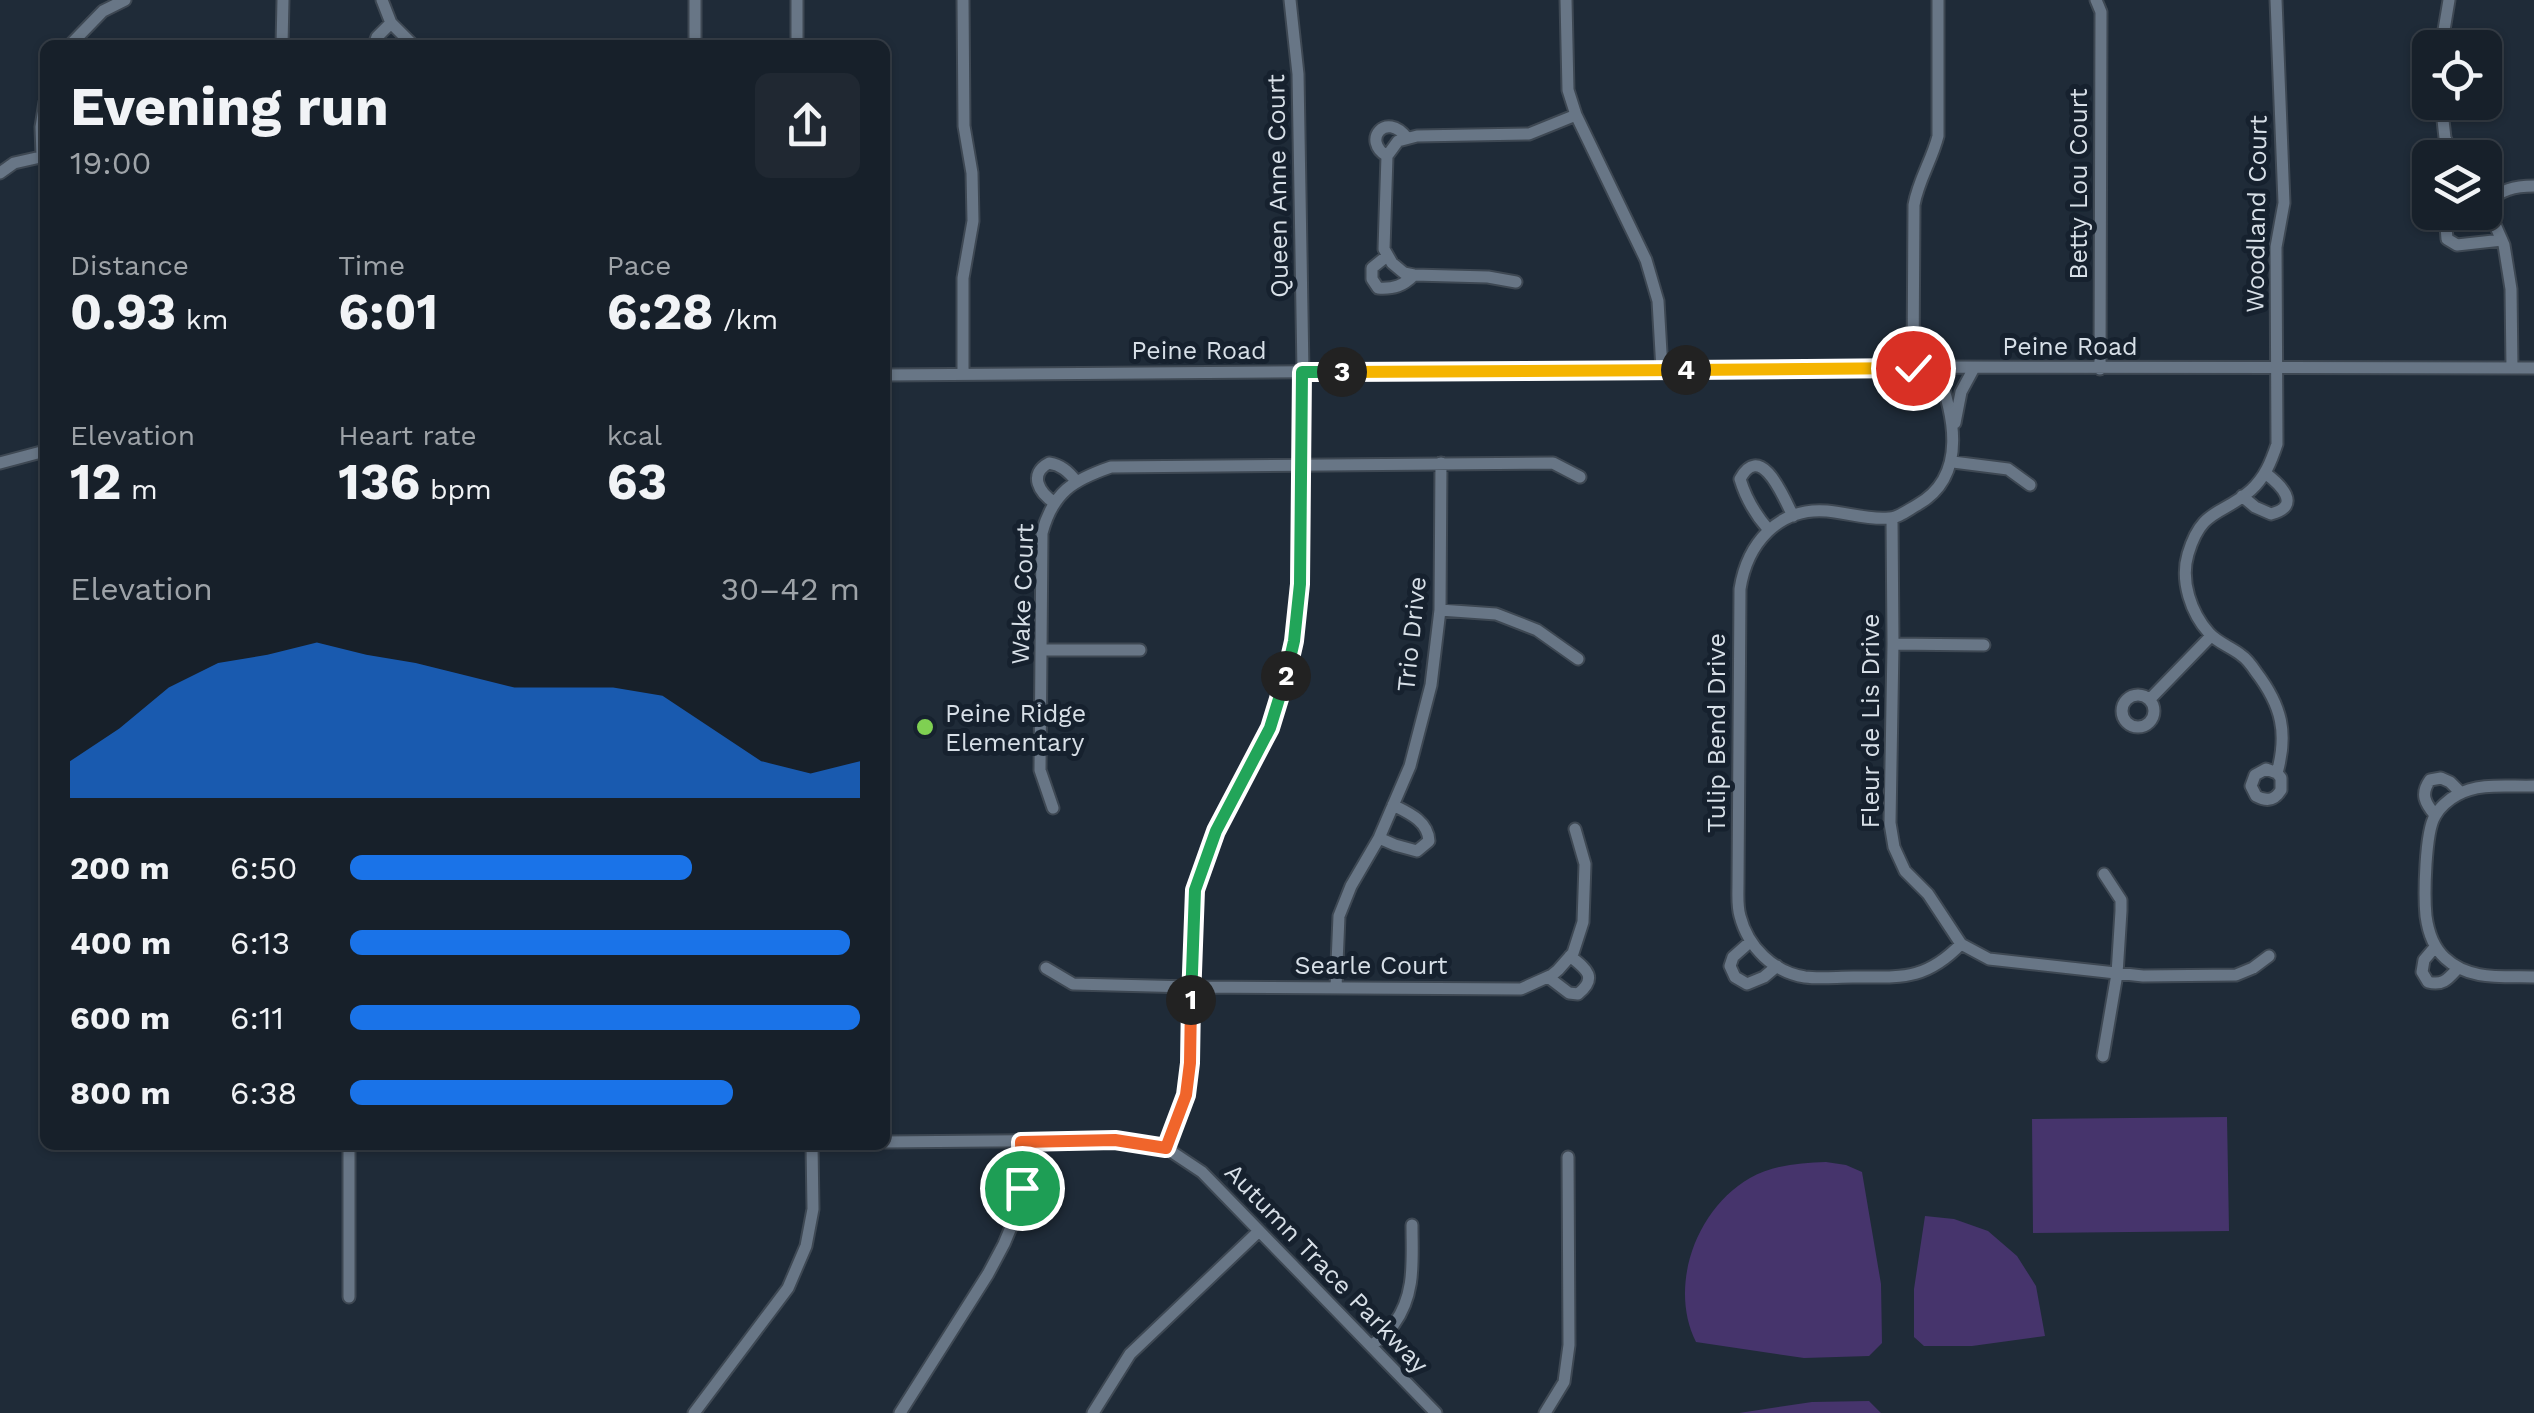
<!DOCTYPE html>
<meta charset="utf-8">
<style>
body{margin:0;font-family:"Work Sans",sans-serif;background:#202832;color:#f1f3f6;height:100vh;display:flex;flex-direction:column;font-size:38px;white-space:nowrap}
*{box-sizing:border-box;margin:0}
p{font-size:32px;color:#9ea3a8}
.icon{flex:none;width:55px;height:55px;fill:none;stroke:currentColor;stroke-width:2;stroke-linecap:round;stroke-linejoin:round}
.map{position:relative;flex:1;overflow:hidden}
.side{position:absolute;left:40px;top:40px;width:850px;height:1110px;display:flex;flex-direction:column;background:#17202a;border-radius:15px;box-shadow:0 2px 8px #0004,0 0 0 2px #363e47}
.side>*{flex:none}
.tools{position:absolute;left:2412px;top:30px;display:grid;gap:20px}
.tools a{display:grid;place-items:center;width:90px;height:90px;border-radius:15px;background:#17202a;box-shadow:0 2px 8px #0004,0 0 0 2px #363e47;font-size:50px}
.pin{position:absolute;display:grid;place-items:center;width:85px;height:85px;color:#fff;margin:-42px;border:5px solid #fff;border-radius:50%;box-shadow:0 2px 10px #0007}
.km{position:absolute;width:50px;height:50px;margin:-25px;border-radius:50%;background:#222;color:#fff;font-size:28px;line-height:50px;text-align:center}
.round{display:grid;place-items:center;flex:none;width:105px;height:105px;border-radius:15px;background:#202832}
.overview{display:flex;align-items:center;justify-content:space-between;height:170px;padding:0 30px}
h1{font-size:55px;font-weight:700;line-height:75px}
.metrics{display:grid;grid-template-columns:repeat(3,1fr);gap:15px;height:170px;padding:10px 30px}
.metrics div{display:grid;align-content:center}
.metrics b{font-size:50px;font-weight:700}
.metrics small{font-size:28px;font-weight:400}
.metrics p{font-size:28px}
.chart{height:280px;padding:20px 30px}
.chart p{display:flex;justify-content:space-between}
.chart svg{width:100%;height:180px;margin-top:10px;fill:#1a73e8;opacity:.7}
ul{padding:0 30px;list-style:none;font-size:32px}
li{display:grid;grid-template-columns:160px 120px 1fr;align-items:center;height:75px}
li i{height:25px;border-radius:12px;background:#1a73e8}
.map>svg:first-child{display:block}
.green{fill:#46346c}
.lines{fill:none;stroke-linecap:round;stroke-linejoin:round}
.minor-casing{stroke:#3e4853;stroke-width:15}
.minor{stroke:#687686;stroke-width:11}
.split-1-casing{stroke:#fff;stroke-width:20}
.split-2-casing{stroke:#fff;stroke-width:20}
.split-3-casing{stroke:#fff;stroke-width:20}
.split-4-casing{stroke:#fff;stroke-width:20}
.split-5-casing{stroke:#fff;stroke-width:20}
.split-1{stroke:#f0652b;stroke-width:12}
.split-2{stroke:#22a559;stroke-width:12}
.split-3{stroke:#22a559;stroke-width:12}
.split-4{stroke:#f5b400;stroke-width:12}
.split-5{stroke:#f5b400;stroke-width:12}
.poi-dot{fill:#7fd052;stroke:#16212e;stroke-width:4}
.labels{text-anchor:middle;stroke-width:10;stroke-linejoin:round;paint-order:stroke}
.street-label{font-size:25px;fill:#d7dfe7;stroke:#16212e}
.poi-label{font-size:25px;fill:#d7dfe7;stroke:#16212e;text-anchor:start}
</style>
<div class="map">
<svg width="2534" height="1413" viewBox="0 0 2534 1413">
<rect width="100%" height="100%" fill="#1f2b38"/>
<path class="green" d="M2227,1117L2229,1231L2033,1233L2032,1119Z
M1826,1162L1846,1165L1862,1172L1881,1284L1882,1343L1869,1356L1804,1358L1696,1342C1668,1286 1696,1209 1750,1178C1773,1165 1800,1163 1826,1162Z
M1925,1216L1954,1219L1988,1231L2017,1256L2036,1286L2045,1336L1972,1346H1924L1914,1337V1289Z
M1869,1401L1881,1413H1739L1812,1402Z"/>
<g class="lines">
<defs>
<path id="minor" d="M382,0L391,23L413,45
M695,0V45
M1566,0L1568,90L1576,115L1646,260L1658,301L1662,370
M2096,0L2101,12L2100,369
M2276,0L2284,203L2276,247L2277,444C2271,462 2265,477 2251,490C2222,516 2202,507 2188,554C2180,581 2191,613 2209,633C2218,643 2231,647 2241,655C2247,659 2252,666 2256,672C2282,706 2288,733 2277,773L2281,778V790C2275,800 2267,802 2256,796L2251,786L2255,775L2266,769L2277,773
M70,45L103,11L125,0
M282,45L283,0
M374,45L377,37L391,23
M797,45V0
M2441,48L2449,0
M2441,102L2445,138L2455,158
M42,156L41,127L45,102
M1387,156C1361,141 1386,110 1407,138
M0,173L14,163L45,156
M2485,202L2504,245L2511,289L2512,368
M2485,203C2502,190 2513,186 2534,186
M2462,212L2446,226L2447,239L2457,245L2502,240
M1387,256L1372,268V279L1378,288C1394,289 1403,286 1414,275
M1516,282L1488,277L1414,275L1404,273L1392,263L1384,249L1387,156L1398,141L1417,136L1529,134L1576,115
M1936,367C1954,413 1969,476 1917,505C1908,510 1898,518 1889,518C1869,520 1848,513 1827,511C1778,507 1747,544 1740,589L1738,884C1738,895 1737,906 1740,916C1748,947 1773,972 1805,977C1820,979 1837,977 1853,977C1901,977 1925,981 1961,944
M1913,368L1914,205C1918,181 1932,160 1938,136V0
M963,374V278L973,221L972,173L964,126L963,0
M885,375L1936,367L2534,368
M1955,423L1961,392L1974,368
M1953,462L2008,469L2030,485
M0,463L45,451
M2242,496L2255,507L2271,514C2303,506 2280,484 2265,473
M1055,503C1039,493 1028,474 1049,463C1061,465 1068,471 1076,481
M1892,519L1893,644L1890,823L1894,847L1905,871L1928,894L1961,944L1989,959L2143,976L2236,975L2253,968L2269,956
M1768,529C1754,513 1746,499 1740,479C1761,440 1784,498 1793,516
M1440,610L1496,614L1537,630L1578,659
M1893,644L1984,645
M1041,650H1140
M2122 711a16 16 0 1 1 32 0a16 16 0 1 1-32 0Z
M2150,699L2211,636
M2534,786C2510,787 2479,782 2457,795C2449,799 2439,808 2435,816C2425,832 2424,896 2426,916C2428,931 2434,948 2445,958C2469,981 2504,976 2534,977
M1053,808L1040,770L1042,533C1053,492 1073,480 1111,467L1553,463L1580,477
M2435,815C2425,803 2420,794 2430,780L2441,778L2450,782L2460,792
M1379,838L1395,845L1417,851L1429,841C1428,821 1409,813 1393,805
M1751,941L1733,957L1730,966L1735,977L1747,984L1764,977L1777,966
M2435,947L2424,960L2422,972L2428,982C2443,986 2448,979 2458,968
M1046,968L1073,984L1191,987L1521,989L1552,975L1558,970L1573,953L1583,922L1585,864L1575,829
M1548,977L1569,993L1578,994C1599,977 1585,968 1570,956
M1336,987L1339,916L1351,886L1379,838L1410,766L1431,685L1440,610L1441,463
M2103,1056L2117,974L2121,911V900L2104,874
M885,1142L1115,1140L1166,1148L1202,1172L1436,1413
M349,1145V1297
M1166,1148L1186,1095L1190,1063L1195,890L1216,831L1270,728L1284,685L1294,641L1300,583L1303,372L1298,74L1290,0
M1371,1346C1379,1339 1389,1333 1394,1324C1416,1294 1412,1260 1412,1225
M694,1413L788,1288L806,1246L813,1209L812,1145
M900,1413L988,1274L1004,1244L1017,1213L1022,1188L1021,1142
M1093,1413L1130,1354L1259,1231
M1545,1413L1564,1382L1569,1345L1568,1157"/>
</defs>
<use href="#minor" class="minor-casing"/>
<use href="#minor" class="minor"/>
</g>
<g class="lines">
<defs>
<path id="split-1" d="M1022,1188L1021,1142L1115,1140L1166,1148L1186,1095L1190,1063L1191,1000"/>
<path id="split-2" d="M1191,1000L1195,890L1216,831L1270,728L1286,676"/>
<path id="split-3" d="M1286,676L1294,641L1300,584L1302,372H1342"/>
<path id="split-4" d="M1342,372L1686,370"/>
<path id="split-5" d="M1686,370L1913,368"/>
</defs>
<use href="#split-1" class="split-1-casing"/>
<use href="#split-2" class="split-2-casing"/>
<use href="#split-3" class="split-3-casing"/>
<use href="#split-4" class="split-4-casing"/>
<use href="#split-5" class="split-5-casing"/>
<use href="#split-1" class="split-1"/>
<use href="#split-2" class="split-2"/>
<use href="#split-3" class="split-3"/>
<use href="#split-4" class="split-4"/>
<use href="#split-5" class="split-5"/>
</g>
<circle class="poi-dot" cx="925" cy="727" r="10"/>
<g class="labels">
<g class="street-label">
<text transform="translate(2078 184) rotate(-90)" y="9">Betty Lou Court</text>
<text transform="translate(1277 186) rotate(-91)" y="9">Queen Anne Court</text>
<text transform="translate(2256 214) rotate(-89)" y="9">Woodland Court</text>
<text x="2070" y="355">Peine Road</text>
<text x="1199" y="359">Peine Road</text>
<text transform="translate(1022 594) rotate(-88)" y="9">Wake Court</text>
<text transform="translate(1411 634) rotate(-84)" y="9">Trio Drive</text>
<text transform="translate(1870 721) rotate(-90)" y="9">Fleur de Lis Drive</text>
<text transform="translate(1716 733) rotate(-90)" y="9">Tulip Bend Drive</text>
<text x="1371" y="974">Searle Court</text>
<text transform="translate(1327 1268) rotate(46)" y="9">Autumn Trace Parkway</text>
</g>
<g class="poi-label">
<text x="945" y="722">Peine Ridge<tspan x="945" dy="29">Elementary</tspan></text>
</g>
</g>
</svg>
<div class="tools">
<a><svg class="icon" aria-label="locate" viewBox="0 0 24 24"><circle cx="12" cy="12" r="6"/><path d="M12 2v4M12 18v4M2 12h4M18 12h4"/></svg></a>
<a><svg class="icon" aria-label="layers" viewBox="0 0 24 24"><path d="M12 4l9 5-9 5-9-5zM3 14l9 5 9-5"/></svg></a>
</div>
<div class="pin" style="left:1022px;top:1188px;background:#1e9e55"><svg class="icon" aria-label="arrive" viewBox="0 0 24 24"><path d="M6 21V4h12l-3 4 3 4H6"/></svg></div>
<div class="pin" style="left:1913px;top:368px;background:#d93025"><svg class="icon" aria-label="check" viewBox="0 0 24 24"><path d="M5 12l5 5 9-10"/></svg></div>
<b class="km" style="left:1191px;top:1000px">1</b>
<b class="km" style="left:1286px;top:676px">2</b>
<b class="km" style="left:1342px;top:372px">3</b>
<b class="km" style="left:1686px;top:370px">4</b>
<section class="side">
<div class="overview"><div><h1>Evening run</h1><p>19:00</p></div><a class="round"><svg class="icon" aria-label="share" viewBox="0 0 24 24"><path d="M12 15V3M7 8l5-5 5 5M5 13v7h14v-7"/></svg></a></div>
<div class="metrics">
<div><p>Distance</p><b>0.93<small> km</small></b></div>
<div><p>Time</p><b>6:01</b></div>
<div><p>Pace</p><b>6:28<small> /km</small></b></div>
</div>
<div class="metrics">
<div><p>Elevation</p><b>12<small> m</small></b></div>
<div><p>Heart rate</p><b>136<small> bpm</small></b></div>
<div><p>kcal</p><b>63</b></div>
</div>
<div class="chart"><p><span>Elevation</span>30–42 m</p>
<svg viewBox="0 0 160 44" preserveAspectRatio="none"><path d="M0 44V35L10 27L20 17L30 11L40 9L50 6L60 9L70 11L80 14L90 17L100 17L110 17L120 19L130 27L140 35L150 38L160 35V44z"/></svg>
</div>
<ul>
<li><b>200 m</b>6:50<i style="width:67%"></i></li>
<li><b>400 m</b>6:13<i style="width:98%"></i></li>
<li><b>600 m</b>6:11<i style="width:100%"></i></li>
<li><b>800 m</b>6:38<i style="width:75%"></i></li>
</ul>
</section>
</div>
